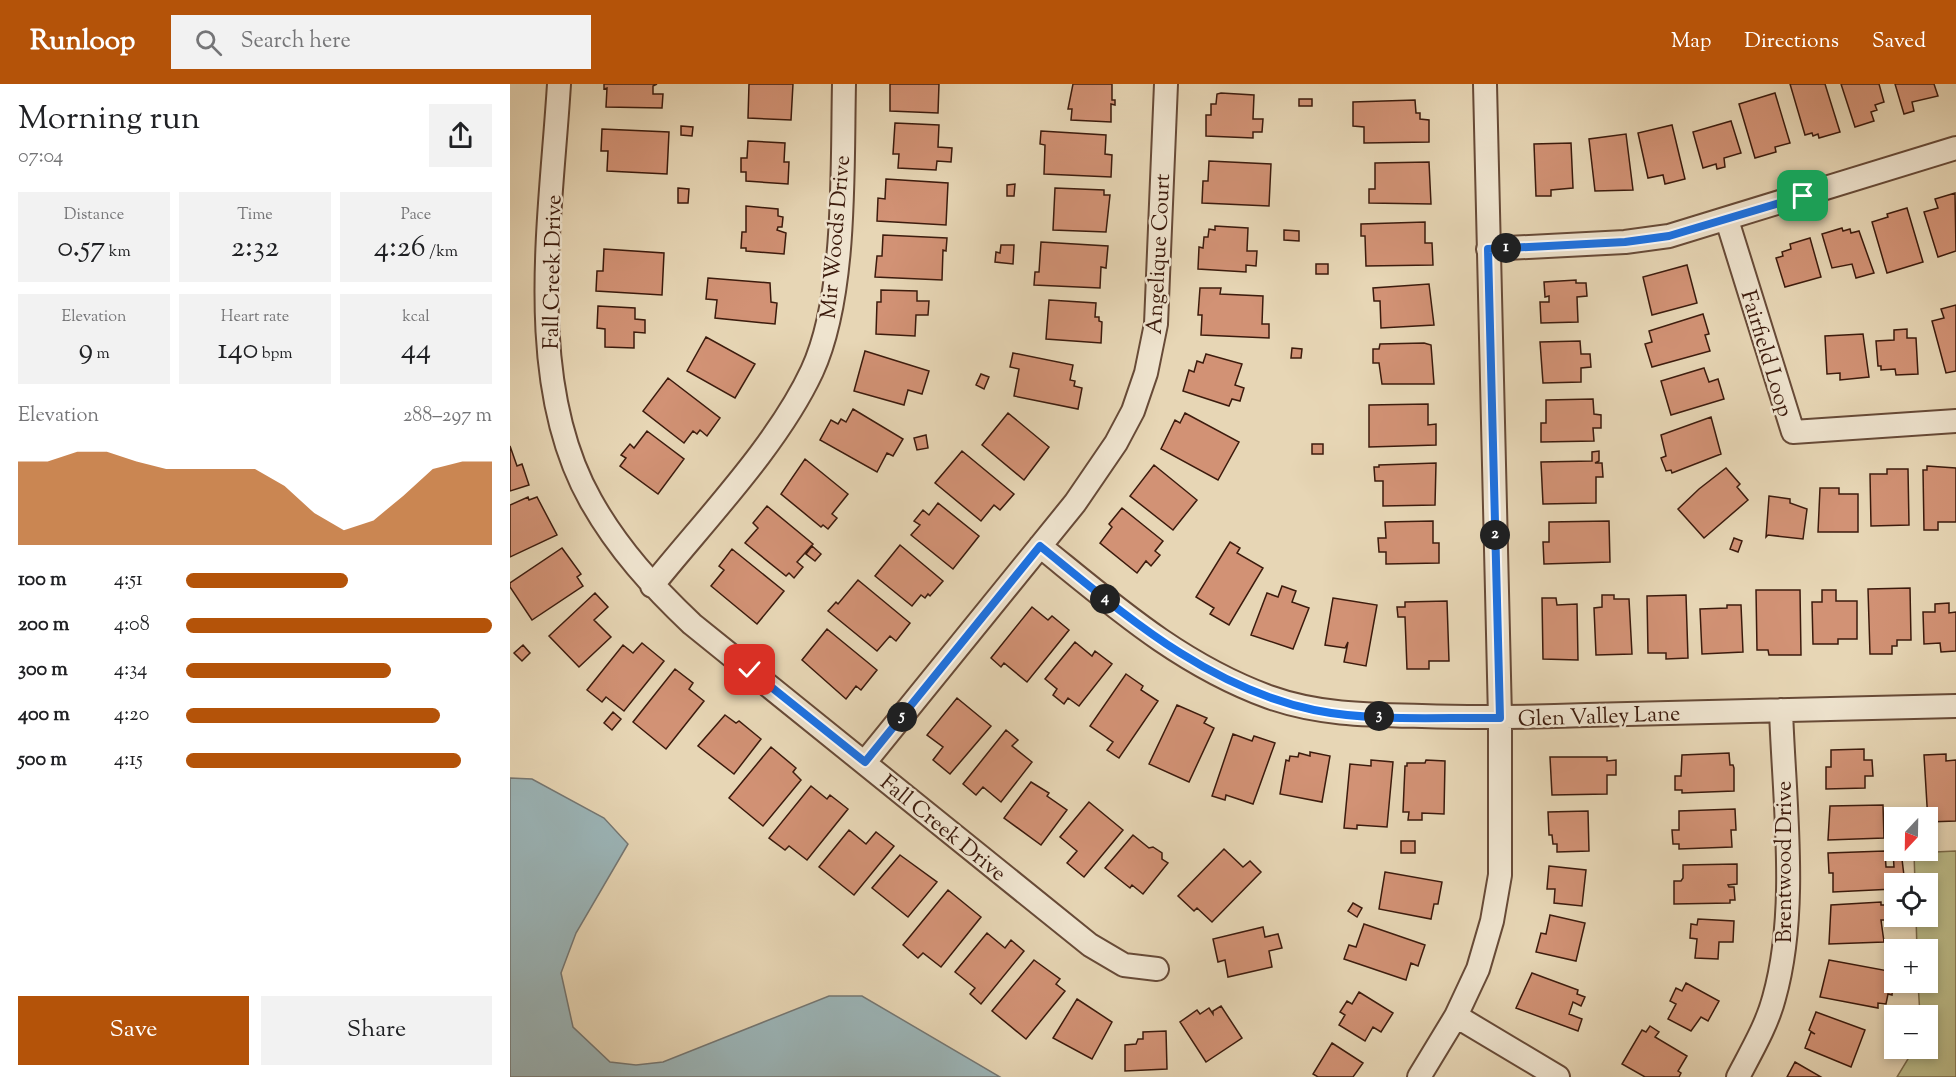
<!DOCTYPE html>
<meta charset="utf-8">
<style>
body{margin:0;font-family:"Sorts Mill Goudy",serif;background:#f2f2f2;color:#202124;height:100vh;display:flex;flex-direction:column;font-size:22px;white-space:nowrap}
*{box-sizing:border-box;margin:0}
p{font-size:20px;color:#757577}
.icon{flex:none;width:33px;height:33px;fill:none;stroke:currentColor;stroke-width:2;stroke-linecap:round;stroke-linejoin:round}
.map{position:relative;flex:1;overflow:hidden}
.sheet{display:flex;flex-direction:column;background:#fff;width:510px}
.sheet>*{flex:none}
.needle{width:39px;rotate:202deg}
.buttons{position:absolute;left:1374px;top:723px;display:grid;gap:12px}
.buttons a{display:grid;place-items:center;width:54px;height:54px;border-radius:0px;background:#fff;box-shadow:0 3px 9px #0003;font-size:30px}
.pin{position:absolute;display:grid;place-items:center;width:51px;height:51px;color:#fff;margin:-26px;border-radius:12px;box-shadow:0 3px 9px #0006}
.km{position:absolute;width:30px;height:30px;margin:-15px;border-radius:50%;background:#222;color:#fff;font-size:16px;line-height:30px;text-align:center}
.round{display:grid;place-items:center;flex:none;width:63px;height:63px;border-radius:0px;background:#f2f2f2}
.headline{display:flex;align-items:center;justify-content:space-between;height:102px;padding:0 18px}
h1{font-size:33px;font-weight:600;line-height:45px}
.metrics{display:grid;grid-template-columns:repeat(3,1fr);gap:9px;height:102px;padding:6px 18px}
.metrics div{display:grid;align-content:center;border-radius:0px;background:#f2f2f2;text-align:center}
.metrics b{font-size:30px;font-weight:600}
.metrics small{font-size:16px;font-weight:400}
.metrics p{font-size:16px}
.chart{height:168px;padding:12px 18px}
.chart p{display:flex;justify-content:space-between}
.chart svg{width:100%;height:108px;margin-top:6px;fill:#b45309;opacity:.7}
.action{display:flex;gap:12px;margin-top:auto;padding:12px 18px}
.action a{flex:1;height:69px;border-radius:0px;background:#b45309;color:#fff;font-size:24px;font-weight:600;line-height:69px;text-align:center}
.action a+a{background:#f2f2f2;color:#202124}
ul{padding:0 18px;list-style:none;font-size:20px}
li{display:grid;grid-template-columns:96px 72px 1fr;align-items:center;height:45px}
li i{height:15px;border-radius:8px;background:#b45309}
header{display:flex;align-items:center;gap:36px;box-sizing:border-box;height:84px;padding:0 30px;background:#b45309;color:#fff}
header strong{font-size:28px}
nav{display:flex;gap:33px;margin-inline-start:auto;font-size:21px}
.search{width:420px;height:54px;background:#f2f2f2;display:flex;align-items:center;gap:15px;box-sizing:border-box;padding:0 21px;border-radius:0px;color:#757577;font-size:22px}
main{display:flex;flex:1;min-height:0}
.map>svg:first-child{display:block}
.green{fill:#bcbc89;stroke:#7c6c4b;stroke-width:1.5}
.water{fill:#9cb6b9;stroke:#767874;stroke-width:1.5}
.building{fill:#d29275;stroke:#3c1b0d;stroke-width:1.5}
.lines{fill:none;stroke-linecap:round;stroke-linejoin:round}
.street-casing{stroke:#674a37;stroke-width:26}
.street{stroke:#efe4cf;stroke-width:22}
.route-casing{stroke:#fff;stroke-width:12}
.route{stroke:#1a73e8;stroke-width:8}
.labels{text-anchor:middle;stroke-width:5;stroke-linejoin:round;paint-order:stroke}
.street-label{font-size:22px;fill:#3c1b0d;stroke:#efe4cf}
</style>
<header>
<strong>Runloop</strong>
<div class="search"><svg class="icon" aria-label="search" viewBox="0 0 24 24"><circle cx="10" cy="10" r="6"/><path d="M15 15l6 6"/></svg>Search here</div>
<nav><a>Map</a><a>Directions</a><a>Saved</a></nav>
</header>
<main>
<section class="sheet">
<div class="headline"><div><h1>Morning run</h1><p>07:04</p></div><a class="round"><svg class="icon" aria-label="share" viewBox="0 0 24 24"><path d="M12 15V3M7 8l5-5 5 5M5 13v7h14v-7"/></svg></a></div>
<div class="metrics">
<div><p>Distance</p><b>0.57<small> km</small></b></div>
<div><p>Time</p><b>2:32</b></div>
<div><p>Pace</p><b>4:26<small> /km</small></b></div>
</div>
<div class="metrics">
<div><p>Elevation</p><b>9<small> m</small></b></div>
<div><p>Heart rate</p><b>140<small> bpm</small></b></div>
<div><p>kcal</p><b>44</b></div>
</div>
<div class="chart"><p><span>Elevation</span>288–297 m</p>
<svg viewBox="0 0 160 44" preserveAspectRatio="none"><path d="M0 44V10L10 10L20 6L30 6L40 10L50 13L60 13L70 13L80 13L90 20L100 31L110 38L120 34L130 24L140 13L150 10L160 10V44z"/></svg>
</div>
<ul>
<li><b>100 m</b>4:51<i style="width:53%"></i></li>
<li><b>200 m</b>4:08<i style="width:100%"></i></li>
<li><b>300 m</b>4:34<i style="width:67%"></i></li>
<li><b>400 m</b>4:20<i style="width:83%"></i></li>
<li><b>500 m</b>4:15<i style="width:90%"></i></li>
</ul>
<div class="action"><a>Save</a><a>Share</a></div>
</section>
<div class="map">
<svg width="1446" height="993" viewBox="0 0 1446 993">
<rect width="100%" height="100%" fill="#e7d6b5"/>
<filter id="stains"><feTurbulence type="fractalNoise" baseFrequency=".00333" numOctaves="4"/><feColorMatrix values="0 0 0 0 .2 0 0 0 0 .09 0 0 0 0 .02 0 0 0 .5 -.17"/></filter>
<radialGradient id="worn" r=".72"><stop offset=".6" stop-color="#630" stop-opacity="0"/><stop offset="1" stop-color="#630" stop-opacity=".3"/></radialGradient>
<path class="green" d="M1446,767V993H1387L1404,965L1418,964V932L1410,931L1408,899L1418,898V866L1407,865L1406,833L1418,832V800L1405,799L1404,769Z"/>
<path class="water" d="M0,694L22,695L94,734L118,760L66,849L51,889L63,943L100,978L126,981L153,978L319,912H352L490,993H0Z"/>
<path class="building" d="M94,0H147L143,2V10H153L152,24L96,23L97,4L94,5Z
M239,0H283L281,36L238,34Z
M380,0H429L428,29L380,27Z
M563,0H602V16H605V21L601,20V38L561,36L562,25H558Z
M1280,0H1315L1330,48L1309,54L1308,50L1303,52L1302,49L1295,51Z
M1331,0H1369L1374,18L1365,21L1367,26L1361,28L1364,37L1345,43Z
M1385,0H1424L1428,12L1402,18L1404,27L1394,30Z
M711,9L744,11L743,35H753L752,48H743V54L696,52V31H701V20H706L707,10Z
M1265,9L1280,59L1265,63L1266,68L1245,74L1229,20Z
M789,15H802V22H789Z
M905,16L906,29H910V35L919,36V58L854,59V43L843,42V18Z
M1221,37L1231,69L1214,74L1215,83L1207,85L1206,80L1193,84L1183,48Z
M385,39L429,41L428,63L442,64L441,78L427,77L426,86L388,84L389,70H383Z
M1162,41L1175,95L1155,100L1153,91L1138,94L1128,49Z
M171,42L183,43L182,52L171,51Z
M92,45L159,48L157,90L97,87L98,67H91Z
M531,47L596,51L595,70L602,71L601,93L534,90L535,61L530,60Z
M1116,50L1123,106L1085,107L1079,55Z
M238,57L275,59L274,78H279L278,100L236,97V88H231V74H237Z
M1061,59L1063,104L1041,106V112H1026L1024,60Z
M699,77L761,80L759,122L692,119L693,97H698Z
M919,78L921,120L859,119V105H865V79Z
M376,95L438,99L436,141L367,137L368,114L375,115Z
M505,100L504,112H497V101Z
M168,104L179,105L178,119H168Z
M545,104L594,106V111H600L596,148L543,146Z
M1445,109L1446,167L1428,173L1414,128L1428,124L1425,115Z
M236,122L268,125V132L273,133L272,143H268L267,146L276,149L274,170L236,167V164H231L232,148H236Z
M1397,124L1413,178L1377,189L1362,138L1378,133L1377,130Z
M915,138V159H922L923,181L856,182L855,152H851V140Z
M705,142L738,144L737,167H747L746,182L736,181V188L688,185L689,163L693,164L694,153H698L699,145L705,146Z
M1332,144L1333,147L1340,145L1341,149L1349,147L1364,189L1346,194L1342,180L1322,184L1312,150Z
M774,146L789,147V157L774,156Z
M373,151L437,154L436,167L433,166L432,196L365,193L367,172H372Z
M1300,154L1311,193L1275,203L1266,174L1273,172L1272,168L1281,165L1280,160Z
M531,158L598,162L596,184L591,183L590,204L524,201L525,188H529Z
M491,161H504L503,180L485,178L486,168L490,169Z
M94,165L154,169L152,211L86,207L87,187H93Z
M806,180H818V190H806Z
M1177,181L1187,219L1142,231L1133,193Z
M198,194L260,199L261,218L267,219L265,240L205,234L207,216L196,215Z
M1066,196V199H1076L1077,212L1067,213L1068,238L1031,239L1030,218H1039V212L1035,213L1034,198Z
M919,200L924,241L871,244L870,217H864L863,204Z
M690,204H711L710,210L753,212L752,240H759V254L691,251L692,231H688Z
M371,206L407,207V217H419L418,231H406L405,252L366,250L367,218H371Z
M539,216L586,219L585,233H589V237L592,238L591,259L536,255Z
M1446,221V287L1436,289L1422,237L1434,234L1431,225Z
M88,222L125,224V235L135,236V249L124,248V264L95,263V245L87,244Z
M1193,230L1199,250L1195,251L1200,267L1142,283L1135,260L1142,258L1139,247Z
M1397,245V254H1406L1408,290L1386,291L1385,285L1371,286V282H1368L1366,257L1384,256V246Z
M1353,250L1359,293L1330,296V289L1317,290L1315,252Z
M196,253L245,280L225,314L177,287Z
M1070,257L1071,270H1080L1081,283L1071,284V298L1033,299L1030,258Z
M914,259L921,261L924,300H872L869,279H863V265H869L870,260Z
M782,264L792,265L791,274H781Z
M355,267L419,287L412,310L398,306L394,321L344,307Z
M503,269L563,281L560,296L565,297L564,302L572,304L568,325L504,312L509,285L500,283Z
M696,270L732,280L725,301L734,304L730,317L722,315L719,322L673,307L679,286L684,288L687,277L693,279Z
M1194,284L1199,298L1208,295L1214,315L1161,331L1151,297Z
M471,290L479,293L474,305L466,301Z
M158,294L210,334L197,352L190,346L187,350L183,347L174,359L133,327Z
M1083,315L1084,330L1091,331V344H1083L1084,357L1031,358V339H1036V316Z
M918,320V341L926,340V361L859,363V321Z
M343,325L393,355L383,372L377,369L367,388L310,356L321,336L328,340L331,335L336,338Z
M498,329L539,363L514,396L472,361Z
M675,329L729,358L708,396L651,365L665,336L670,339Z
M1201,333L1211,370L1162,389L1161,386L1156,387L1151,374L1156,372L1151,351Z
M137,347L174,375L148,410L110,382L116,374L111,371L120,360L124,364Z
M416,351L418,364L407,366L404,354Z
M802,360H813V370H802Z
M0,362L7,382L12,380L19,401L0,407Z
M452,367L504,410L490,426L484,421L471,437L425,399Z
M1089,367V377L1085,379H1092L1093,393H1086V419L1033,420L1031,378L1082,377V368Z
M295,375L338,410L322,430L327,434L318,445L313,441L311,443L271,410Z
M926,379L925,421L873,422V397H865L864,383H869V381Z
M644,381L687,416L663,446L620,412Z
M1417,382L1446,384V438H1428V446H1414L1413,386H1417Z
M1216,384L1230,400L1227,403L1238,416L1194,454L1168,425L1189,405Z
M1377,385H1398L1399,441L1361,442L1360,390H1377Z
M1310,404H1329V410H1348V448H1308Z
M1259,412L1280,415V419L1297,425L1293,455L1258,451L1256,453Z
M18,413L19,416L27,413L47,451L0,473V421Z
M428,419L469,452L443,485L401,451L410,441L404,437L413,426L419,431Z
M257,422L303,460L287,478L293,483L284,494L279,489L276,492L235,459L248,444L243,439Z
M612,424L653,457L645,467L650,471L641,482L636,477L627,489L590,459L602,443L599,440Z
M923,437V459H929V479L876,480V468H869L868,454H876L875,438Z
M1099,437L1100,478L1034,480L1033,458H1039V438Z
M1224,454L1232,457L1228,468L1220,465Z
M720,458L730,464L727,469L753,484L719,541L700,530L704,524L686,513Z
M390,461L433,497L420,512L418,510L415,514L411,511L402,522L365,492Z
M302,462L311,470L305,477L296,470Z
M52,464L71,490L67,493L73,502L22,536L0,503V499Z
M222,465L274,507L247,540L201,502L214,486L209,482Z
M348,496L400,539L386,557L380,552L367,567L318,527L326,518L328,520Z
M772,502L786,507L782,518L799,524L783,565L741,551L757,509L768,513Z
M1400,504L1401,556H1387V562H1382V570H1360L1358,505Z
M1246,506H1290L1291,571H1259L1258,566H1247Z
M1312,506H1326V517H1347V555H1328V560H1303L1302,518H1312Z
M85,509L98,523L84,536L101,553L69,583L39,552Z
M1092,511H1104V515H1119L1122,570L1086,571L1084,524L1092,523Z
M1176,511L1178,574L1156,575V569H1138L1137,512Z
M823,514L867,521L856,582L834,578L838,558L835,564L815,561Z
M1032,514H1046L1047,521L1067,520L1068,576L1033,575Z
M937,517L939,577H919V585H897L895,533H888L887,523H895V518Z
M1439,519V529L1446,528V567L1431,568L1430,559L1414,560L1413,528H1425V520Z
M1217,521H1231L1233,568L1192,570L1190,525L1217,524Z
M522,523L538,536L542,532L559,546L517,598L494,579L491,583L481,574Z
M317,545L367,586L351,606L346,602L336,615L292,576Z
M565,558L582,572L585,567L602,580L569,622L558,614L554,620L543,611L547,605L535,595Z
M132,559L154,577L114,627L96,613L92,618L77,606L113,561L123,569Z
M13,561L20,569L12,577L4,569Z
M165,585L183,599L179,605L194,617L156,665L123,638Z
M616,590L633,602L631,606L648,617L609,674L597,666L603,658L580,642Z
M447,614L481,642L440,690L423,676L433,663L417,651Z
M667,621L697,634L694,639L704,644L679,698L639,680Z
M103,628L111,635L102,646L94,639Z
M215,631L226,639L229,637L251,655L224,690L188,662Z
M496,646L508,656L502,662L522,678L491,718L473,703L466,711L453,700Z
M723,650L742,657L744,652L765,659L743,720L716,711L715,716L702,712Z
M261,663L286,684L283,688L291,696L253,742L219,714Z
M1354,665V676H1362L1363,692H1355V704L1316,705V683H1321V666Z
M800,668L820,672L812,718L770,710L776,676L779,677L780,672L788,673L789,669L800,672Z
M1219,669L1220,681H1223L1224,684V707L1172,709V706H1165V692H1171L1172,671Z
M1436,670V677L1446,676V737L1418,738L1414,671Z
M1040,673H1097V677L1106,676V691H1097V710L1042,711Z
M861,676L883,678L877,743L847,741V745L834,744L840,680L861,682Z
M916,676L935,677L934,730L912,729V736H898L899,728H893L895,682H897V679H915Z
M521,698L539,709L537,712L557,726L531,761L494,734Z
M301,702L317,715L320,711L338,725L297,776L279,762L275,766L259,754Z
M579,718L613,746L574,793L557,779L567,767L550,753Z
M1373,721L1374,754L1318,756L1320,722Z
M1225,725L1226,746H1221L1222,763L1169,765V760H1163L1162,746H1169V727Z
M1078,727L1079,767L1047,768V760H1043L1042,751H1039L1038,728Z
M339,746L356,760L366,748L384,762L344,811L309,783Z
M623,751L639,764L643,763L652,769V775L658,779L633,810L622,801L620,804L595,784Z
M891,757H905V769H891Z
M714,765L733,783L740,777L751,788L702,838L687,824L684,827L668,812Z
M1375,767L1376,783H1384L1383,768L1391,767L1395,800H1384V805L1323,808V789H1319L1318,769Z
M390,771L427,798L398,833L362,804Z
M1227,780V800L1218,801L1219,803H1224L1225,816H1220V819L1164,820V797H1171L1173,794V781Z
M1039,782L1076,786L1072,822L1044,819L1045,805H1037Z
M875,788L932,798L928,820H924L921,835L869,825Z
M438,806L471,833L431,883L413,869L408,874L393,861Z
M1371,818V821H1380V836H1371L1374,858L1319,860L1321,821Z
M843,819L852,824L847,833L838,827Z
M1040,831L1075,839L1066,877L1026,868L1031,849L1036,850Z
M1188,835L1224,837L1223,858H1209L1208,875L1185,874L1187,855L1180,854L1181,840L1187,841Z
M854,840L915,861L908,882L901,879L896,896L834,875L839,861L846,863Z
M753,843L755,853L768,850L772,864L759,867L762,883L718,893L715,876L708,878L703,855Z
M477,849L495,864L501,856L514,867L471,920L460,910L465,904L445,888Z
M524,876L550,895L546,900L555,907L516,955L482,927Z
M1319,876L1384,888L1382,911L1378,910L1376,920L1368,919V924L1310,913Z
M1022,889L1068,906L1067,910L1075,913L1071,922L1063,918L1059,930L1072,935L1068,947L1006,924Z
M1176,899L1209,917L1198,937L1191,933L1181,947L1158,935L1166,920L1160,917L1166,904L1172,907Z
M849,908L883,929L871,948L863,943L855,957L829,941L835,931L830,928L837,917L842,920Z
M567,915L602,938L582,975L543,954Z
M711,922L732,954L696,978L670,938L687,926L690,930L699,924L703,930V927Z
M1306,928L1355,946L1341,983L1295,964L1301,948L1305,950L1299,946Z
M1140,942L1149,948L1145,953L1177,972L1168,987L1171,989L1169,993H1135L1112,980L1132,946L1136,948Z
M656,947L657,985L615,987V961L626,960L628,955H633V948Z
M822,959L853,979L843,993H808L803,990Z
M1285,978L1311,993H1277Z"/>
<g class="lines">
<defs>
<path id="street" d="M49,0C41,132 13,297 81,417C108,465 143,503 182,540L580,861L614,881L647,885
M1217,136L1283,348L1446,337
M978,165L1115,158L1159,152L1446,64
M530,462C603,521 669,580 759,613C809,631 860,631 912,632C968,634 1022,633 1077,631C1200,628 1323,625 1446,622
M142,502C194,437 267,362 302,287C337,211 332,84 334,0
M355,678L565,419L606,359L623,327L636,289L646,240L656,0
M946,932L1048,993
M909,993L946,932L968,885L982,837L990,791V634L975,0
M1228,993C1241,968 1257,941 1264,914C1289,826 1274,717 1271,626"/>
</defs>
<use href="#street" class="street-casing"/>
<use href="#street" class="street"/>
</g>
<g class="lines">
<defs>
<path id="route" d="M240,586L355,678L530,462C613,529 695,603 804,626C863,638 929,633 990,634L978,165L1115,158L1159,152L1293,112"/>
</defs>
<use href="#route" class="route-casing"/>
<use href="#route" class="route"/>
</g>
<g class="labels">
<g class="street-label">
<text transform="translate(324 153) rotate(-85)" y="8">Mir Woods Drive</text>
<text transform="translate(647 170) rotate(-87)" y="8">Angelique Court</text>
<text transform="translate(41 188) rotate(-89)" y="8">Fall Creek Drive</text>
<text transform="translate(1258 269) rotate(73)" y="8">Fairfield Loop</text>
<text transform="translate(1089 631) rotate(-2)" y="8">Glen Valley Lane</text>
<text transform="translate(434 743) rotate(39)" y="8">Fall Creek Drive</text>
<text transform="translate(1273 778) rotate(-90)" y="8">Brentwood Drive</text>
</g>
</g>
<rect width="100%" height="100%" filter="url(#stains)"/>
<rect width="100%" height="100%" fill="url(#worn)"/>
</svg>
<div class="buttons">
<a><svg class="needle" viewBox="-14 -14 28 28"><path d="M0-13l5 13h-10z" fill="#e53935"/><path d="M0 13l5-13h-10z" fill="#757577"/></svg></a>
<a><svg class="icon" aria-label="locate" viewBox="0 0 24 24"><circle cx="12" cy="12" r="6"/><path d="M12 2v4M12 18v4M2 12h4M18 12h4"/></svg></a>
<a>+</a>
<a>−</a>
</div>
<div class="pin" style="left:1293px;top:112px;background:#1e9e55"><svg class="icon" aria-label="arrive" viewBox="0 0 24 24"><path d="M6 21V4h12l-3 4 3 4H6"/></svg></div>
<div class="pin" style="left:240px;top:586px;background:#d93025"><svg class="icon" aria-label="check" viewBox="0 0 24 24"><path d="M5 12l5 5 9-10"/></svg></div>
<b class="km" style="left:996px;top:164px">1</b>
<b class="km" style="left:985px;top:451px">2</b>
<b class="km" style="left:869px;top:632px">3</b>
<b class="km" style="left:595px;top:515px">4</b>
<b class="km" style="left:392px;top:633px">5</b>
</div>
</main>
